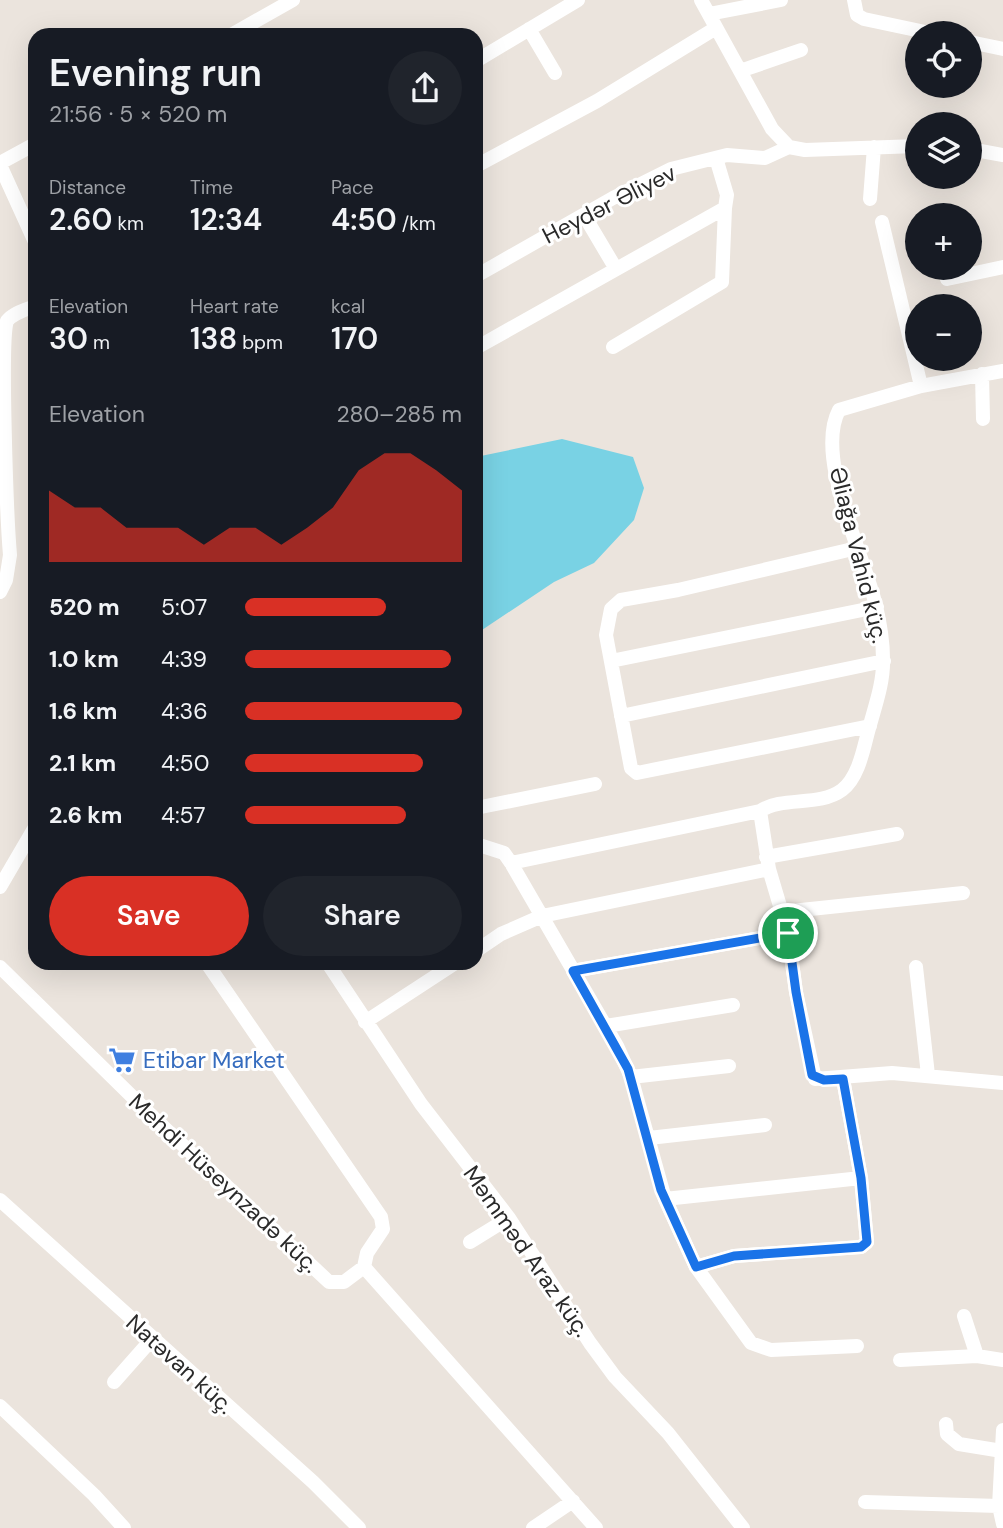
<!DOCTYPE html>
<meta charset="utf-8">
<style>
body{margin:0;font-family:"DM Sans",sans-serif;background:#20242c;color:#f1f3f6;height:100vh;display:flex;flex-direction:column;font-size:26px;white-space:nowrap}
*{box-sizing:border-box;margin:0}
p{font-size:23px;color:#9ea1a6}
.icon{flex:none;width:38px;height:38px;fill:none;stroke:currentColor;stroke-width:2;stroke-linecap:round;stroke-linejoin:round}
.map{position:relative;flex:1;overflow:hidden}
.details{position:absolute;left:28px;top:28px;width:455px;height:942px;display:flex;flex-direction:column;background:#171b24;border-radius:21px;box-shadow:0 7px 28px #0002}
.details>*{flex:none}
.controls{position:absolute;left:905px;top:21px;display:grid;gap:14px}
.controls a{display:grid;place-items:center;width:77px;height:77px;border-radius:50%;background:#171b24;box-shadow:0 7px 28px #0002;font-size:35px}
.pin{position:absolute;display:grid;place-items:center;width:60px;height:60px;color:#fff;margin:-30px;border:4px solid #fff;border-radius:50%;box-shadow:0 2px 7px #0007}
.round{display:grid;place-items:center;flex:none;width:74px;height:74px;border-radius:37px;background:#20242c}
.headline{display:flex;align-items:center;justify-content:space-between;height:119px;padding:0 21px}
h1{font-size:38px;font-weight:600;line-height:52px}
.figures{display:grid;grid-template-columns:repeat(3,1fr);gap:10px;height:119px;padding:7px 21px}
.figures div{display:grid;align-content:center}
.figures b{font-size:30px;font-weight:600}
.figures small{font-size:19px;font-weight:400}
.figures p{font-size:19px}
.chart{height:196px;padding:14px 21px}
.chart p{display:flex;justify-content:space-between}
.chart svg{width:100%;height:126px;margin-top:7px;fill:#d93025;opacity:.7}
.cta{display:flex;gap:14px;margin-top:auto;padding:14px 21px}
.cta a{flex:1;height:80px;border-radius:42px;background:#d93025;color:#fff;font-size:28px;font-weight:600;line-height:80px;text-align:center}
.cta a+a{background:#20242c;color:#f1f3f6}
ul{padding:0 21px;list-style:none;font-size:23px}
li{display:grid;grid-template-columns:112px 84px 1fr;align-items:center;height:52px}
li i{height:18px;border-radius:9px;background:#d93025}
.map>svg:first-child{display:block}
.water{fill:#79d2e4}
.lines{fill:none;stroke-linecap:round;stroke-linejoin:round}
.minor{stroke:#fff;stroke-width:14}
.route-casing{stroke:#fff;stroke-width:14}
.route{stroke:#1a73e8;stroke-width:9}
.labels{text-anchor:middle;stroke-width:6;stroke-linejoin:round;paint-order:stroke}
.street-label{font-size:23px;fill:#2a2a2a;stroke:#fff}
.shop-label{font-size:23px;fill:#366cbe;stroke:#fff;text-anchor:start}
</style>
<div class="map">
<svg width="1003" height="1528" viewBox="0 0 1003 1528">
<rect width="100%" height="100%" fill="#ebe4dd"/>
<path class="water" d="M562,439L633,457L644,488L634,520L594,563L554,582L476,634V457Z"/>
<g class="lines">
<path class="minor" d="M701,0L772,129L789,147L805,150L917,146
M854,0L857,15L864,19L930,33
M709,14L781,0
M529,29L555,73
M231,35L293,0
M970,42L1003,49
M476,61L578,0
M740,71L801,50
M970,149L1003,155
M0,163L35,144
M0,165L35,242
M476,166L597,101L716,28
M870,199L874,147
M584,215L616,269
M882,222L921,386
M476,276L613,198L671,169L727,155L765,158L789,147
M947,279L1003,267
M613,347L722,282L725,208
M476,348L725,208L727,195L716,158
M1003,371L921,386L839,410C814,457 865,557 876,606C880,623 883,643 883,659C884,683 874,709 868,732C863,751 858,778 842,790C819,807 783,796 760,811L769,869L788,933L796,992L815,1079L892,1073L1003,1083
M982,374L983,419
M857,548L678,590L621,600L611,609L606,635L631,768L637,773L870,726
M0,592L6,580L10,555C7,520 0,341 7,321C13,313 25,310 35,306
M611,661L877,607
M621,716L884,661
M476,808L595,784
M476,844L504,853L511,863L617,1046L631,1077L665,1199L696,1267L751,1343L771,1350L857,1346
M766,857L897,834
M511,863L760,811
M0,887L35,827
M782,912L963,893
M476,951L501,934L542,916L769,869
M206,962L381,1217L383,1229L367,1253L364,1267
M327,962L421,1104L509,1218L590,1343L615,1377L668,1433L743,1528
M0,967L155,1119L329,1282H344L364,1267L596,1528
M916,967L928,1075
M573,971L788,933
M365,1022L457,962
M606,1026L733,1005
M631,1077L729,1066
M649,1138L765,1125
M665,1199L861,1178
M0,1200L313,1482L359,1528
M470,1242L509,1218
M696,1267L734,1256L861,1247L867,1242L861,1178L843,1079
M964,1316L977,1356
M900,1360L977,1356L1003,1360
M114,1382L152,1339
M0,1406L94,1495L124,1528
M946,1424L947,1434L959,1444L1002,1451
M1003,1430L999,1506L1003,1524
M865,1502L999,1506
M533,1528L573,1501"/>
</g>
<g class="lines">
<defs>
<path id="route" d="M788,933L796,992L812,1075L824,1080L843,1079L861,1178L867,1242L861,1247L734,1256L696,1267L661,1190L628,1069L573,971Z"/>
</defs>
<use href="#route" class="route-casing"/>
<use href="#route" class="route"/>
</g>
<defs>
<symbol id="supermarket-bare" viewBox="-9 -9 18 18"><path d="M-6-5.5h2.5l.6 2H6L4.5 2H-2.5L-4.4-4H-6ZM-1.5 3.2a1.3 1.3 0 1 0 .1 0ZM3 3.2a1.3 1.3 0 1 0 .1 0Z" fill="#3f7fe0" stroke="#fff" stroke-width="2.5" paint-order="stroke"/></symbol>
</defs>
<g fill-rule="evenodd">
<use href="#supermarket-bare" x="103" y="1041" width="38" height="38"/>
</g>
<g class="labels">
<g class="street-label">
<text transform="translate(609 204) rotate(-27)" y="8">Heydər Əliyev</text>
<text transform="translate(859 555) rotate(76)" y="8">Əliağa Vahid küç.</text>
<text transform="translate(224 1183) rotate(43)" y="8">Mehdi Hüseynzadə küç.</text>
<text transform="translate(527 1251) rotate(55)" y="8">Məmməd Araz küç.</text>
<text transform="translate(180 1364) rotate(42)" y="8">Natəvan küç.</text>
</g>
<g class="shop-label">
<text x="143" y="1068">Etibar Market</text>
</g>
</g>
</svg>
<div class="controls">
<a><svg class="icon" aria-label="locate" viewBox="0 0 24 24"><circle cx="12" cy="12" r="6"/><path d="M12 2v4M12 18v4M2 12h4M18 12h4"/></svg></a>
<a><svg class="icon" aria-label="layers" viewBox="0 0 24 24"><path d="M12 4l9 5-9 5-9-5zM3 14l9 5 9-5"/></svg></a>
<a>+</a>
<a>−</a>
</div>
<div class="pin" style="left:788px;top:933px;background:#1e9e55"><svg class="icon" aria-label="arrive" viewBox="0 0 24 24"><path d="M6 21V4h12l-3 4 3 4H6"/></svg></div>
<section class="details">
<div class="headline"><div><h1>Evening run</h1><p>21:56 · 5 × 520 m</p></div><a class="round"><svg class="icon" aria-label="share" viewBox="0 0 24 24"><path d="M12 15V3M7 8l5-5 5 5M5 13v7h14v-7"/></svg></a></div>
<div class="figures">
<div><p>Distance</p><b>2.60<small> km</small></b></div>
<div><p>Time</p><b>12:34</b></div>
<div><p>Pace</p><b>4:50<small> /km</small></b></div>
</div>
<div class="figures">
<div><p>Elevation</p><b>30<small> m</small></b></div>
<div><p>Heart rate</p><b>138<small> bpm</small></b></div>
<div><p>kcal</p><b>170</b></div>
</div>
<div class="chart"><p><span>Elevation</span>280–285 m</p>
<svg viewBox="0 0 160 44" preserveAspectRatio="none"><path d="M0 44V19L10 25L20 25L30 32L40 32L50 32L60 38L70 32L80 32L90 38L100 32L110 25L120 12L130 6L140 6L150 12L160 19V44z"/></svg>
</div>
<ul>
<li><b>520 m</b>5:07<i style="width:65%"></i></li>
<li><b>1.0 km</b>4:39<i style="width:95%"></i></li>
<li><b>1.6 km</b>4:36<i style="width:100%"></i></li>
<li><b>2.1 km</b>4:50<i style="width:82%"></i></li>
<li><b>2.6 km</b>4:57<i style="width:74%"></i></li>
</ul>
<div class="cta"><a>Save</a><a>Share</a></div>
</section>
</div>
